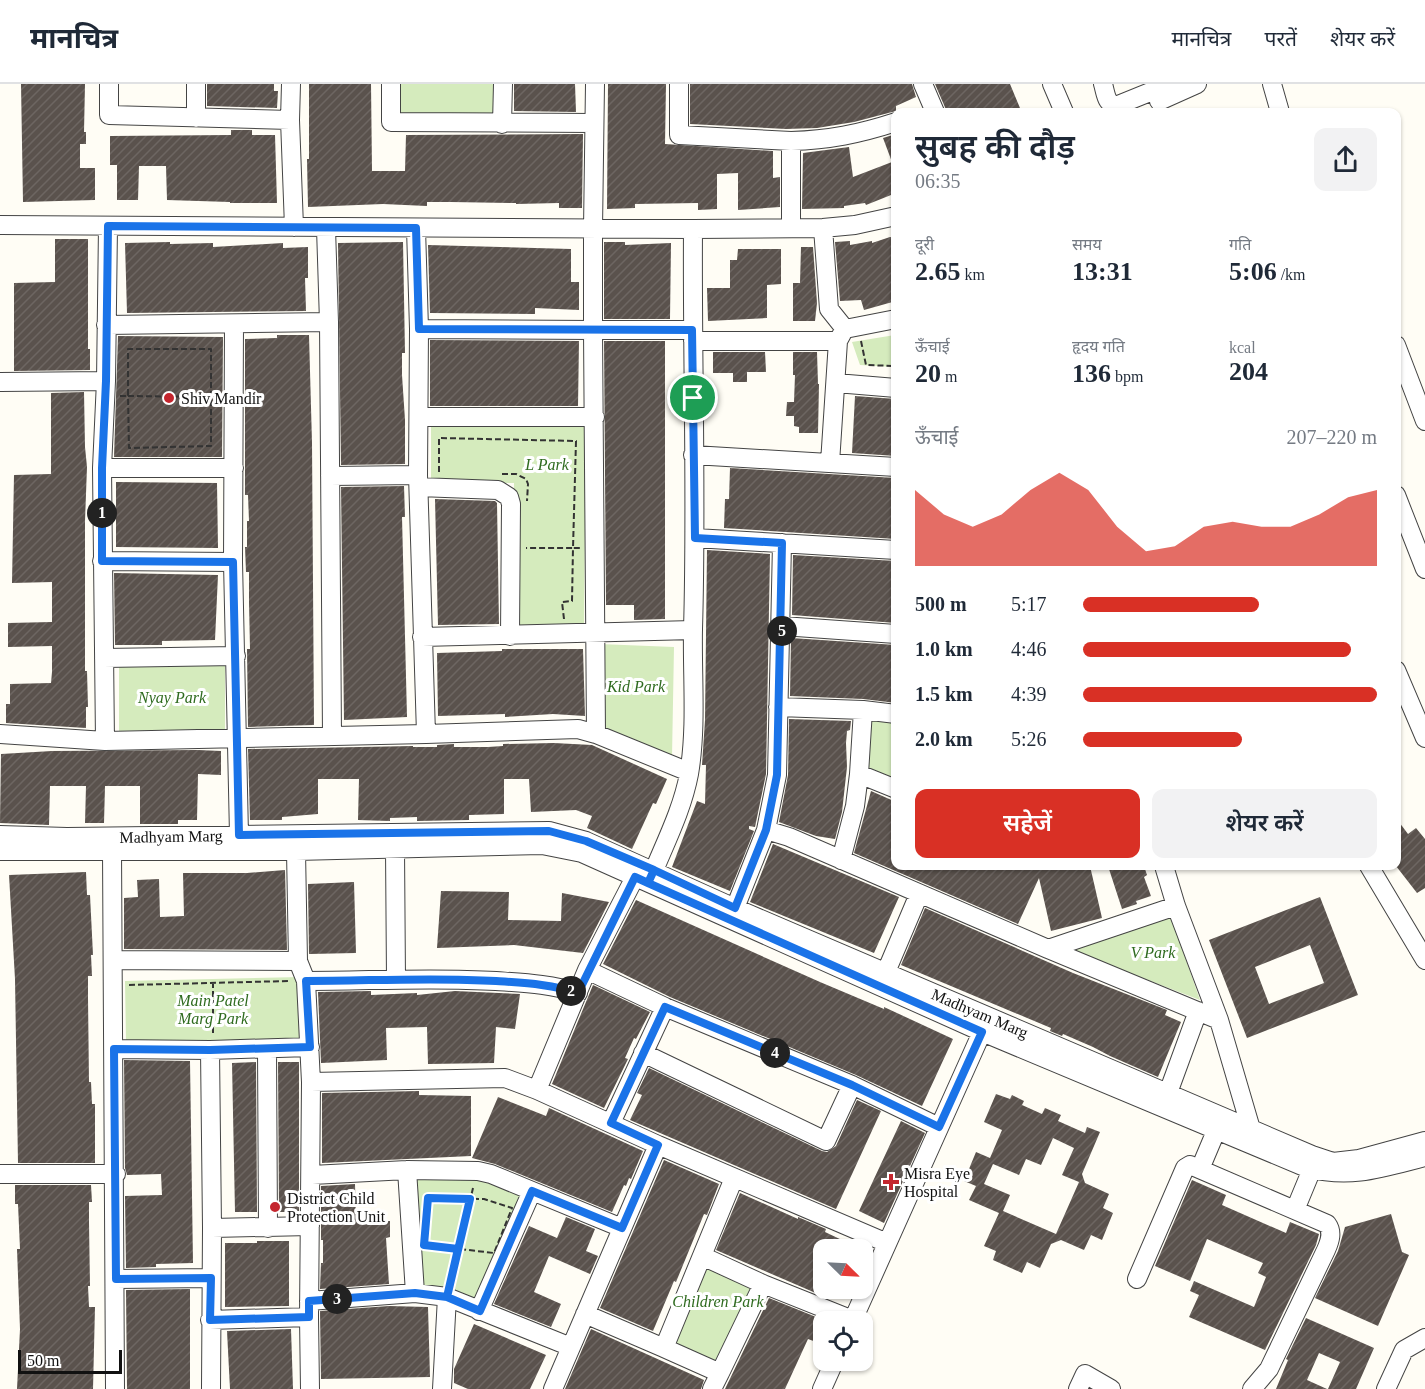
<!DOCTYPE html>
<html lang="hi">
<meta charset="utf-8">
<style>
body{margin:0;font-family:"Times New Roman","Noto Sans Devanagari",serif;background:#f2f2f3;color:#1f2937;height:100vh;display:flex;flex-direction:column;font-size:22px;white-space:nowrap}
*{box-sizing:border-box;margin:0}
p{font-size:20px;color:#747a83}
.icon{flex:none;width:33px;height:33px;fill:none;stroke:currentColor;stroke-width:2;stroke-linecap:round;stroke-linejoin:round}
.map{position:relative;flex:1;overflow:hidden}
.details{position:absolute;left:891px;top:24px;width:510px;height:762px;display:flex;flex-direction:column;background:#fff;border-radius:12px;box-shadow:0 2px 4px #0004}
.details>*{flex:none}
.needle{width:39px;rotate:114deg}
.tools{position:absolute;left:813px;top:1155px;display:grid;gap:12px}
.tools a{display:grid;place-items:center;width:60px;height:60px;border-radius:12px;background:#fff;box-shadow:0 2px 4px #0004;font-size:30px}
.scale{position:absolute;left:18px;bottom:15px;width:104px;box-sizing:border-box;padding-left:6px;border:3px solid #111;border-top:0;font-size:16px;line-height:21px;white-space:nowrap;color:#111;-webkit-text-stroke:4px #fff;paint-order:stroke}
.pin{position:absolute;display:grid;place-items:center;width:51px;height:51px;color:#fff;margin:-26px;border:3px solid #fff;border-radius:50%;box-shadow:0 2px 6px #0007}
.km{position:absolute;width:30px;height:30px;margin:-15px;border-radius:50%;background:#222;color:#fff;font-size:16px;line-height:30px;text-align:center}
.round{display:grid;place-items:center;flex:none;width:63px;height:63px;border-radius:12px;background:#f2f2f3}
.head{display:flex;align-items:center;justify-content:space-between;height:102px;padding:0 24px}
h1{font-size:33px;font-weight:600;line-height:45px}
.stats{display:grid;grid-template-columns:repeat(3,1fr);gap:9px;height:102px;padding:6px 24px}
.stats div{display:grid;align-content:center}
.stats b{font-size:26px;font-weight:600}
.stats small{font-size:16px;font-weight:400}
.stats p{font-size:16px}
.chart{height:168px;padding:12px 24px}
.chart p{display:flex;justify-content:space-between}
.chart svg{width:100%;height:108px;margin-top:6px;fill:#d93025;opacity:.7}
.action{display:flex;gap:12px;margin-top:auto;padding:12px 24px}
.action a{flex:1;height:69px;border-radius:12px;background:#d93025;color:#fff;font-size:24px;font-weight:600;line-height:69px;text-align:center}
.action a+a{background:#f2f2f3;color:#1f2937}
ul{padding:0 24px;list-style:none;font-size:20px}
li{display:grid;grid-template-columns:96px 72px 1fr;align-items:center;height:45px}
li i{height:15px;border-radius:8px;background:#d93025}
header{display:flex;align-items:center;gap:36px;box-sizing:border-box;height:84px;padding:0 30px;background:#fff;border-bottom:2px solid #e0e1e3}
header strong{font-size:28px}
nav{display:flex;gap:33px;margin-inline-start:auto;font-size:21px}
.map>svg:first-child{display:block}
.park{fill:#d5ebbd}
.building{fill:url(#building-hatch);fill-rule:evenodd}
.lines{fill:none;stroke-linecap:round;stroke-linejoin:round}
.minor-casing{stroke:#444;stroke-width:20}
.path{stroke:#333;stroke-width:2;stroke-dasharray:6 3;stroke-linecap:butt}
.minor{stroke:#fff;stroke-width:18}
.route-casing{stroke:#fff;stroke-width:12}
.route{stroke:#1a73e8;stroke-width:8}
.poi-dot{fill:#c4262e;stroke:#fff;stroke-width:2}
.labels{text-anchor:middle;stroke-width:6;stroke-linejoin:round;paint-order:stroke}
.poi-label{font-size:16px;fill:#111;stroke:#fff;text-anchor:start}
.park-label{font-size:16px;font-style:italic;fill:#2f6b1f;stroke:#fff}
.street-label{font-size:16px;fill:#111;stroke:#fff}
</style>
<header>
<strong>मानचित्र</strong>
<nav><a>मानचित्र</a><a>परतें</a><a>शेयर करें</a></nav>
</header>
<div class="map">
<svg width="1425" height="1305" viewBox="0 0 1425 1305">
<defs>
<pattern id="building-hatch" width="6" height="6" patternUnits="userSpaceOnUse" patternTransform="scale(1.5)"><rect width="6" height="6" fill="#5a524d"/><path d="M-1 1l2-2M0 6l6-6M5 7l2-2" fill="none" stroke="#6d6662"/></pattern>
</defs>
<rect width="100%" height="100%" fill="#fffdf5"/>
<path class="park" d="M401,0H496L495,29H400Z
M895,251V283L860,281L852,258Z
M431,340L586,341L584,542H512L514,399L431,398Z
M599,560L674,563L672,673L600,642Z
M225,579V645L119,647V581Z
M863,626L895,630V704L859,690Z
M1171,833L1200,916L1067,865Z
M301,893L305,956L126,957L125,897Z
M407,1086L478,1087L532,1107L479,1227L415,1209Z
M701,1176L763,1200L718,1287L665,1262Z"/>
<path class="building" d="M21,0H85L84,48H86V60H80V84H95V116L23,118Z
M207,0H274V7H278L277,24L207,22Z
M309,0H371L372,87H405L406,51L583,50L582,124H559V119L516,120V119L451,118H427V122L383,120L308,123L307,75H309Z
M514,0H575L576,28L514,27Z
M608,0H666L665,60L773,67V94L780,93V123L738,126V89L717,90V125L698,126V119L635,120V124L607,125Z
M690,0H912L916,13L896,22V27L854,38L817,44L786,45L690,40Z
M935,0H1010L1020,24L1010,28H947Z
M231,46H252V51H275L277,119H230V118L167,116L166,82H139L138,116H117V81H110V52L231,51Z
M896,50V109L866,121L865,119L844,122V124L802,125L803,69L849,63L853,93L892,78L883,54Z
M890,153H896V217L864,226L861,216L840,217L835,158L850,157V161L872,157V159Z
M55,155H88V265H90V286L14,287V199L55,198Z
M170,158V160L213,159V163L283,159V164L308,163V194H305L306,227L127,229L125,159Z
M403,158L405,269H402V291L405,336V380L341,381L338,159Z
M604,158H625V161L671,159L670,235H604Z
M428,161L571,165V198H579V226L535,224V230L430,229Z
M801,163H813L817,219L815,237H793V199H800Z
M738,165H781V200L767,201V234L708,237L707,204H730V176H737Z
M277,251H309L312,359L314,641L248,643L247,565H250L249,518V488H246L245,463H247V437H249L248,411H245V255L277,254Z
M118,252L223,253L222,373H114Z
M430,256L579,257L578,322H430Z
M604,257H665V535L634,536V521H606Z
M713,268H765L766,288H747V298H733V289H713Z
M793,268H817L818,300H819L818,349H799V343L794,342V332H786L787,318H794L795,291H793Z
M84,308L85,363L87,383L85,437V587H87L88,623H86V644L6,639V620H10V600L51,599L52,588V562L8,563V539L52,538V498L12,499L14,391L51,390V309Z
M855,312L896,315V372L852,369Z
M730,384L896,394V455L724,444L725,415H729Z
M116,398L217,399L218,464L116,463Z
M404,402L405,433H402L407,633L344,636L341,403Z
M435,415L495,417L497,419L499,540L438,541Z
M707,466L770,470L766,690L755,743L749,742V745L754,747L730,807L672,783L697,717L705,720L706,681H702L705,636Z
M793,471L896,477V539L792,531Z
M114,489L218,491L215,556L162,557V561H115Z
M791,554L896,561V619L863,615L790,612Z
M502,565H583L585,632L553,630L505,633V630L438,632L437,569L502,567Z
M789,635L851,637L850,646L847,647L846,659L847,683L842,728L835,755L816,752L779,738L788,691Z
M554,659L592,661L667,695L656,720L653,719L632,765L587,744L592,732L576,726L531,728L529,695H504V730L469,731V736L417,737V733L390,734V737L358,736L359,695H318V730L282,733V736H250L248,665L413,662V663H437V661L454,660V663H488L503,662V660Z
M198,666L221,667V691L198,690L197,736H178V740H140V702H105L104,739H85L86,702H50L49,741L0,739L1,670L52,667Z
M871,707L896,718V782H1044L1045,784L1058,782H1090L1102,834L1051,847L1039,794L1018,840L854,769Z
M1396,734L1408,750L1416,744L1425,755V804L1417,809L1396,782Z
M773,760L899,813L874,869L750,818Z
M1108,782H1144L1147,791L1144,793L1151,812L1136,817L1137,820L1122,825Z
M285,786L287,866L124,865V814L138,813L137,796L159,795L160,833L184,832L183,789H247Z
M86,788L87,811H90L93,871H91L92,892H88V914L89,998H91L92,1020H95V1079H18L15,895L9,791Z
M354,798L356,869L309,870L308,800Z
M441,807L509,808L508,836L561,837L562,809L609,818L583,869L514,861L437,864Z
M1320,813L1358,911L1247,954L1209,856ZM1310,861L1324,899L1269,920L1255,883Z
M636,816L820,898L884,925V923L953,955L922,1022L856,991L670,913L603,880Z
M925,824L1073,889L1167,926L1165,931L1181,938L1158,993L1110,972L1093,963L1063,950L1062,952L1050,947L1051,944L901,881Z
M593,901L650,928L636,955L634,954L625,974L628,975L604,1024L552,1000Z
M371,907V911L417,909V911L455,907L520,910L515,945L496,943L494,979L428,980L427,943L386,944L387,976L321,979L318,908Z
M124,976L190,977L193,1179L156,1180V1183L126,1184L125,1112L162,1111L161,1090L127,1091L125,1084Z
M256,978L257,1128H235L232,979Z
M278,978H299V1128H279Z
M649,984L822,1067L827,1068L836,1062L857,1016L881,1027L836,1125L630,1036L642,1011L637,1009Z
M419,1007V1011L471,1012V1072L322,1079V1009Z
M996,1010L1010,1015L1012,1011L1024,1017L1022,1021L1042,1030L1045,1024L1061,1031L1058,1037L1085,1049L1087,1043L1100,1048L1082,1090L1085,1099L1109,1110L1103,1124L1113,1129L1102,1156L1091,1151L1084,1166L1061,1156L1051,1160L1040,1184L1027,1178L1022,1189L993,1176L996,1167L984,1162L999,1129L969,1116L976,1102L964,1097L976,1068L990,1074L1002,1046L984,1038ZM1053,1054L1074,1064L1062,1091L1079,1098L1056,1150L1003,1127L1010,1111L984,1100L993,1080L1019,1091L1026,1075L1041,1081Z
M498,1013L546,1032L549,1024L643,1067L631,1095L629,1094L626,1102L624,1101L612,1128L495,1080L472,1074Z
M901,1037L925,1049L884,1139L859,1127Z
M664,1076L719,1100L707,1131L704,1130L676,1198L674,1197L653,1247L600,1224Z
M1192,1096L1226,1111L1222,1121L1286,1149L1290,1138L1319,1150L1316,1161L1265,1266L1189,1233L1199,1211L1190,1207L1194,1197L1254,1223L1266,1193L1258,1189L1263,1179L1207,1155L1190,1197L1155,1182Z
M355,1100L356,1137H390V1153L386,1154L389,1200L320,1205L321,1179H323V1156H321V1102Z
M15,1101H91L92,1118H89V1139L90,1202H88L89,1223H95L93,1305H17L20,1245L17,1165H20L18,1120H15Z
M740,1109L798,1135V1133L826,1145L825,1148L863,1166H824V1208L820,1207L818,1210L716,1166Z
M1391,1130L1402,1168L1409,1171L1378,1242L1315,1214L1338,1167L1345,1143Z
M566,1133L595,1145L586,1167L598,1172L590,1190L549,1172L534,1208L561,1220L551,1243L494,1220L529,1142L557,1154Z
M257,1157H289V1222L225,1223V1159H257Z
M190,1205V1305H127L126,1206Z
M769,1214L826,1237L824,1238V1242L816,1258L808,1255L785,1305H725Z
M389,1222L428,1223L430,1293L321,1295L320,1227Z
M1306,1234L1374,1264L1356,1305H1328L1340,1278L1319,1269L1307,1296L1327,1305H1276L1288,1276L1286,1275Z
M474,1240L546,1271L530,1305H468L454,1299V1285Z
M291,1245L293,1305H230L227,1247Z
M591,1245L704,1296L701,1305H565Z"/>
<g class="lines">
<defs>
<path id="minor" d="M109,0V31L290,36
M196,0V34
M291,0L290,36L294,143
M391,0V38L594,39
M679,0V51L791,57
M923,0L935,28
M1052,0L1064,28
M1103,0C1106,10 1106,22 1118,21L1170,0
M1272,0L1280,28
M1159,17L1197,0
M502,40L503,0
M0,141L693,145L823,144L855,141L896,132
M326,144L329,238L332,651
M416,144L419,245L418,391L426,650
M791,144V57C829,56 859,50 896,38
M823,144L829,225L845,245L896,235
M234,240L233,478L239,751
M106,241L329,238
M419,245L593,246V145L595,0
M693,257H838
M1396,261L1425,337
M0,298L106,297
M836,299L896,304
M419,333H595
M693,371L896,383
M830,379L838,257L844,246
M102,384H234
M330,392L418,391
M419,403L498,406L509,413L511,420L510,552
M1396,411L1425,485
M695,454L896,466
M102,477L233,478
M782,542L896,550
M422,553L693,546
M104,574L236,572
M1396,586L1425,654
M778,623L863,626L896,630
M0,650L105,657L426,650L578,645L596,650L689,688
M596,650L593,246H692
M105,657L102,384L106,297L108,142
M859,690L896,705
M766,746L789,753L1048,865L1176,822
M0,751L67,753L549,747L586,757L735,824L1312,1071L1333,1078L1359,1075L1425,1057
M395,765L396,896
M112,766L115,1305
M0,767H296L542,761L582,769L982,948L1307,1084C1352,1095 1382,1084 1425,1073
M296,767L298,877L306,897L311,998L309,1233L310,1305
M841,776L855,722L859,690L863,626
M1164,782L1176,822L1219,936L1251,1045
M1369,782L1425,876
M650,796C664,761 682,727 689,690C697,643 692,592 693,545C697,412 692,279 693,145
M735,824L766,746L777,691L782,459
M1048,865L1219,936
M113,876L298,877
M587,886L665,923L852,1001L939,1043
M886,888L919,810
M306,897C369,897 433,893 496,897C524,899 551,900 578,909
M114,965L210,966L310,963
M267,965L268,1144
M210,966L212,1144L211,1305
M643,969L826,1057L852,1001
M311,998L505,994L537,1006L658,1061L887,1159
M537,1006L587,886L635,793
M1168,1009L1198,927
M611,1039L665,923
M1200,1085L1216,1047
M407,1086L415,1209
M0,1090H116
M312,1091L407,1086L478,1087L491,1090L622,1144
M1295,1126L1312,1085
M212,1144L310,1142
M702,1172L763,1200L853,1236
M116,1195L211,1194
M1137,1195L1185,1084L1190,1081L1327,1140C1333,1148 1330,1157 1326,1166L1269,1285L1252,1305
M309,1217L415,1209L447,1213L571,1263
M479,1227L532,1107
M585,1230L664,1264
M210,1236L309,1233
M852,1238L982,948
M720,1289L763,1200
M442,1305L447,1213
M553,1305L658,1061
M712,1305L720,1289L664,1264L734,1094
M822,1305L835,1276
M1078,1305L1085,1290L1111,1305
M1386,1305L1404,1266L1425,1254"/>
</defs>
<use href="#minor" class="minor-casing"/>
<path class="path" d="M861,257L866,281L896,282
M120,312H128V265H211V362L129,364L128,312L211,313
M439,388V354L576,357L573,464H526
M502,390H516L526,395L528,400L527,417
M564,535L562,518L572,517L573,464H580
M129,901L288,897
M213,949V898
M428,1114L484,1115L512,1124L494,1169L425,1161Z
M451,1197L473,1104"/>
<use href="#minor" class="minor"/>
</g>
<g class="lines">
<defs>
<path id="route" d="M693,314L692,246L419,245L416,144L108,142L106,297L102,384V477L233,478L239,751L549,747L586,757L654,786L648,799L635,793L578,909C551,900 524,899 496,897C433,893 369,897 306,897L310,963L210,966L114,965L116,1195L211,1194L210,1236L309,1233V1217L415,1209L447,1213L470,1115L428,1114L424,1161L458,1165L447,1213L480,1227L532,1107L622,1144L658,1061L611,1039L665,923L852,1001L939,1043L982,948L648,799L654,786L735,824L766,746L777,691L782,459L695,454L693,314"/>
</defs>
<use href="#route" class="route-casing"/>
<use href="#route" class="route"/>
</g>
<g class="poi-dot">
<circle cx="169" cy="314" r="6"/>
<path d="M888 1089h6v6h6v6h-6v6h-6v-6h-6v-6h6z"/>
<circle cx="275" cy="1123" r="6"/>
</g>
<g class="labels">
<g class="poi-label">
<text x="181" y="320">Shiv Mandir</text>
<text x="904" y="1095">Misra Eye<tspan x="904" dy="18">Hospital</tspan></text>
<text x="287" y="1120">District Child<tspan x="287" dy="18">Protection Unit</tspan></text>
</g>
<g class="park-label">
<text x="547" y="386">L Park</text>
<text x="636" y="608">Kid Park</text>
<text x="172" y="619">Nyay Park</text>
<text x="1153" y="874">V Park</text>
<text x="213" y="922">Main Patel<tspan x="213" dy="18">Marg Park</tspan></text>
<text x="718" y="1223">Children Park</text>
</g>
<g class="street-label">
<text transform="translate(171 752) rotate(-1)" y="6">Madhyam Marg</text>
<text transform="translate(980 929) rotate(23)" y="6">Madhyam Marg</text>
</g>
</g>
</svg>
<div class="tools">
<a><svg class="needle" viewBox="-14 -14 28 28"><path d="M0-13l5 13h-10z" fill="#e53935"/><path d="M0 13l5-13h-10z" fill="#747a83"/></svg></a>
<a><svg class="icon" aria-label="locate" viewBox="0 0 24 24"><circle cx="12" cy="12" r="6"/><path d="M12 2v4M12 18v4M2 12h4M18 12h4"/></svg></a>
</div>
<div class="scale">50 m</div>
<div class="pin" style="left:693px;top:314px;background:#1e9e55"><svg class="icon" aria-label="arrive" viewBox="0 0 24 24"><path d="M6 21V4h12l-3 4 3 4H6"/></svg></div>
<b class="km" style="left:102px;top:429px">1</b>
<b class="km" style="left:571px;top:907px">2</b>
<b class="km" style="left:337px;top:1215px">3</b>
<b class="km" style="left:775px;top:969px">4</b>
<b class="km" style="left:782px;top:547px">5</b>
<section class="details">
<div class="head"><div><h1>सुबह की दौड़</h1><p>06:35</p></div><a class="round"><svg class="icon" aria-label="share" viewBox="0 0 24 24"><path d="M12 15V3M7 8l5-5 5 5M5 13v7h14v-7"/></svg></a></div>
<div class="stats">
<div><p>दूरी</p><b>2.65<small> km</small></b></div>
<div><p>समय</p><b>13:31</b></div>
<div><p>गति</p><b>5:06<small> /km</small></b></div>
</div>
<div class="stats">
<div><p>ऊँचाई</p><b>20<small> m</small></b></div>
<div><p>हृदय गति</p><b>136<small> bpm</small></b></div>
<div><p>kcal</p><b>204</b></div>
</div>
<div class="chart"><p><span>ऊँचाई</span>207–220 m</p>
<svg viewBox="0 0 160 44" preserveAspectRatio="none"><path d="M0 44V13L10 23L20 28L30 23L40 13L50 6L60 13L70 28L80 38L90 36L100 28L110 26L120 28L130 28L140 23L150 16L160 13V44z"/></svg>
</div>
<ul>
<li><b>500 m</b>5:17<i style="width:60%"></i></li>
<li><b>1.0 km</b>4:46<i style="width:91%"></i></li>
<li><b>1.5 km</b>4:39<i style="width:100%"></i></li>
<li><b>2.0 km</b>5:26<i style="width:54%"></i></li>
</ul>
<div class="action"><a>सहेजें</a><a>शेयर करें</a></div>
</section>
</div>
